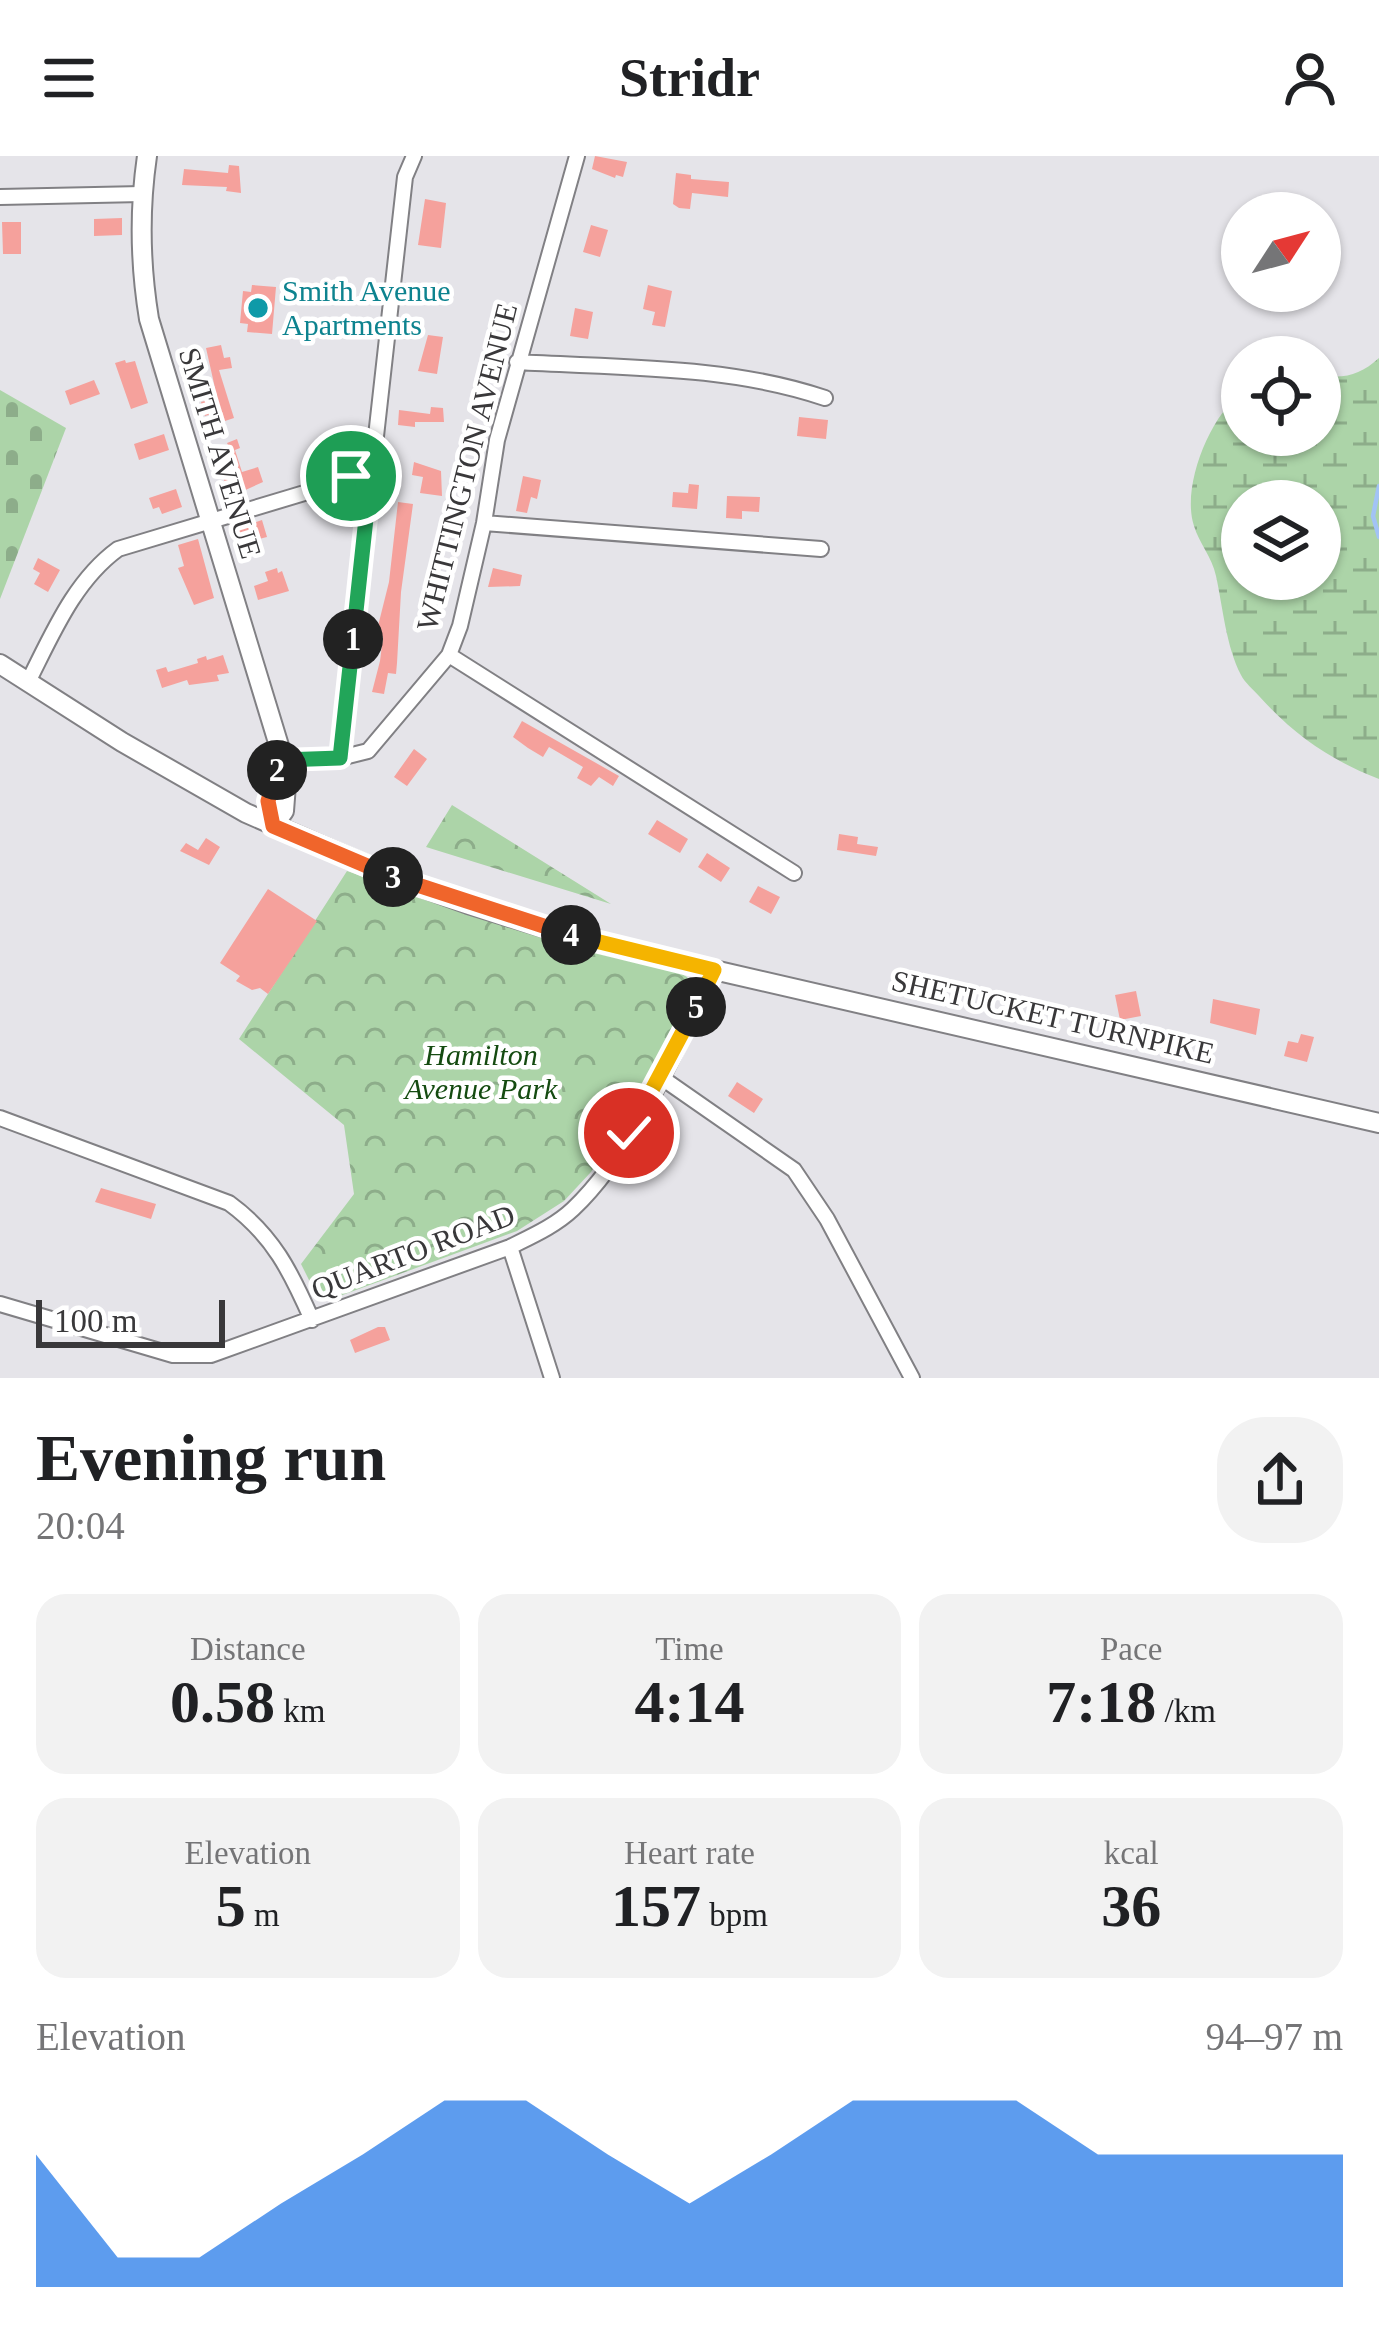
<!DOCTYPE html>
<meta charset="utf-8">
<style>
body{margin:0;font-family:Georgia,serif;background:#f2f2f2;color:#202124;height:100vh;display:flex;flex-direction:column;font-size:45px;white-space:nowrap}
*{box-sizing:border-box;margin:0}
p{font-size:39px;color:#757577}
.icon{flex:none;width:66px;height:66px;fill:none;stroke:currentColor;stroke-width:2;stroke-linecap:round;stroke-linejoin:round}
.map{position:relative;height:1222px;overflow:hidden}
.side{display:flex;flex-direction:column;background:#fff;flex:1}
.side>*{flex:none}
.needle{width:78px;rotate:54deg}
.fabs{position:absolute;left:1221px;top:36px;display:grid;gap:24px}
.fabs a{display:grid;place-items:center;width:120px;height:120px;border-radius:50%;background:#fff;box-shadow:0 3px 9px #0004;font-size:60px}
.scale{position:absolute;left:36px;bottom:30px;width:189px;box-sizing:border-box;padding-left:12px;border:6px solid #39383a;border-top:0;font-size:33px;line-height:42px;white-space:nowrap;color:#39383a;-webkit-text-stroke:9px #fff;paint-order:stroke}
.pin{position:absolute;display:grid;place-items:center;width:102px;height:102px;color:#fff;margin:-51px;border:6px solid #fff;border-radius:50%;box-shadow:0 3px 12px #0007}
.km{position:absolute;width:60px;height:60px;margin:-30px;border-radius:50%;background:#222;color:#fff;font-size:33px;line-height:60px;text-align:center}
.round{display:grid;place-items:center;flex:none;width:126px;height:126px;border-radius:48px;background:#f2f2f2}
.overview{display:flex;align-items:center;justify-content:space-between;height:204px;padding:0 36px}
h1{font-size:66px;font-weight:700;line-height:90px}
.stats{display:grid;grid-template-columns:repeat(3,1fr);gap:18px;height:204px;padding:12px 36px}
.stats div{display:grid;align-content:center;border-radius:30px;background:#f2f2f2;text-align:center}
.stats b{font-size:60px;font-weight:700}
.stats small{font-size:33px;font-weight:400}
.stats p{font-size:33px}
.chart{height:336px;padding:24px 36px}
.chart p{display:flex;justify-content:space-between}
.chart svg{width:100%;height:216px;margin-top:12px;fill:#1a73e8;opacity:.7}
header{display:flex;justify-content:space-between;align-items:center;height:156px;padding:0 36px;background:#fff;font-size:54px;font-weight:700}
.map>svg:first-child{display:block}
.wetland{fill:url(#wetland-marsh);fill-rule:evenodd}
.cemetery{fill:url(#cemetery-stones)}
.park{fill:url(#park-crowns)}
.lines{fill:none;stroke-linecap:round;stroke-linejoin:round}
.stream{stroke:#a2c3f5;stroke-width:4.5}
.building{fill:#f5a19c}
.street-casing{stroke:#818084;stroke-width:18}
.secondary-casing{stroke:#818084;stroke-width:22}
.street{stroke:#fff;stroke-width:14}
.secondary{stroke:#fff;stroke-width:18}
.split-1-casing{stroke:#fff;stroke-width:24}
.split-2-casing{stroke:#fff;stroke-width:24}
.split-3-casing{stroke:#fff;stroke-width:24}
.split-4-casing{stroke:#fff;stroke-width:24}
.split-5-casing{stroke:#fff;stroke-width:24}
.split-6-casing{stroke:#fff;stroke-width:24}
.split-1{stroke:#22a559;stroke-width:15}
.split-2{stroke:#22a559;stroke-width:15}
.split-3{stroke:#f0652b;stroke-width:15}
.split-4{stroke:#f0652b;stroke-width:15}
.split-5{stroke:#f5b400;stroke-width:15}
.split-6{stroke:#f5b400;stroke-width:15}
.culture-dot{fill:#0f9aa8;stroke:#fff;stroke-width:4.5}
.labels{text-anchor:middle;stroke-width:9;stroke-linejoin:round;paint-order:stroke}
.culture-label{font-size:30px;fill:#0d838f;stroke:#fff;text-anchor:start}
.street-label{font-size:30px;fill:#39383a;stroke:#fff}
.park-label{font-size:30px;font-style:italic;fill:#154b11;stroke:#fff}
</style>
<header><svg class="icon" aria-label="menu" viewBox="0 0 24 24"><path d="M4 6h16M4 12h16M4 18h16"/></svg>Stridr<svg class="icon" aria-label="person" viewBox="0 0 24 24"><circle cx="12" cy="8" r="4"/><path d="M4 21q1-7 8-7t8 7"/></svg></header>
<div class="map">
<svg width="1379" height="1222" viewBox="0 0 1379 1222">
<defs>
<pattern id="wetland-marsh" width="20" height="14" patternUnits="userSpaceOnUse" patternTransform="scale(3)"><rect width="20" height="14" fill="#acd4a8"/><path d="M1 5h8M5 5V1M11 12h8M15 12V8" fill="none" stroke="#8dad8a"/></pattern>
<pattern id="cemetery-stones" width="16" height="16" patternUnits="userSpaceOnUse" patternTransform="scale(3)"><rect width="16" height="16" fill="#acd4a8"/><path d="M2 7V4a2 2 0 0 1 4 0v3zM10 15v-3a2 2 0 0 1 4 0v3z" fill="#8dad8a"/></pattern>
<pattern id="park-crowns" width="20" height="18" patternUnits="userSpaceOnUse" patternTransform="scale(3)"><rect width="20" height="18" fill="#acd4a8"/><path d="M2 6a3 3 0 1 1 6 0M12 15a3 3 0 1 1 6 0" fill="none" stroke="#8dad8a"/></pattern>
</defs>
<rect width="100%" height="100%" fill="#e5e4e9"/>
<path class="wetland" d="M1379,202V623C1330,604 1294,579 1259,540C1253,533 1245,527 1241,519C1226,490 1223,452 1216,420C1212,401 1199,387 1194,370C1181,331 1210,259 1242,237V279H1320V219C1345,223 1360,219 1379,202ZM1242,345H1320V423H1242Z"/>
<path class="cemetery" d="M0,234L66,272L0,443Z"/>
<path class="park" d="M452,649L611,748L426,691Z
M347,715L517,774L677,815L687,821L692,833L675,880L656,916L591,1016L564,1045L517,1075L337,1141L314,1134L301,1108L354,1038L344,969L239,883Z"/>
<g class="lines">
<path class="stream" d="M1379,330L1373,360L1379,381"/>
</g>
<path class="building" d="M595,0L627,6L623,21L616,19L615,22L592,13Z
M229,9L239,10L241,37L226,35L227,31L182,29L184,13L228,17Z
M676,17L691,19V23L729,26L728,41L692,37L690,53L679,52L673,48Z
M425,43L446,47L441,92L418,89Z
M122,62V79L94,80V63Z
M2,66H21V98H3Z
M591,69L608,74L600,101L583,96Z
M252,129L276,131L272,178L247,176L248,168L240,167L243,135L251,136Z
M648,129L672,135L665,171L652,169L655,156L643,153Z
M575,152L593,156L588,183L570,180Z
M428,179L443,181L437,218L418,215Z
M221,189L224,202L230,201L232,212L219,214L234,262L222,266L219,256L205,260L201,246L212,243L209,234L215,232L206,192Z
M125,204L126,207L135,205L148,247L131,253L115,207Z
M94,224L100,238L70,249L65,235Z
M431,251L443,252L444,266H415V271L398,269L399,254L430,258Z
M799,261L828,264L826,283L797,280Z
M164,278L169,294L139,304L134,288Z
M237,283L240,292L235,294L242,316L258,311L263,326L230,341L215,298L230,293L227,287Z
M414,306L441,315L442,340L420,337L423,321L412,319Z
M523,320L541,324L537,343L531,341L527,357L516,355Z
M689,328L699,329L697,353L672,351L673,336L688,337Z
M176,333L182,351L162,358L159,351L153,353L149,342Z
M727,340L760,341L759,356L742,355V363L726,362Z
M398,346L413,348L401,436L397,507L396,518L388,517L384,538L372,536L380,505L383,481L377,480L378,470L389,426Z
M262,364L267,381L240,388L235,373Z
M198,383L214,442L194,449L178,412L184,410L178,389Z
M38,402L60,414L48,436L34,428L40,417L33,413Z
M277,412L278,417L282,415L289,435L258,444L254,430L268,425L265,416Z
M493,412L522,419L520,430L488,431Z
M223,499L229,517L217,519L219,525L189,529L187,524L162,532L156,514L166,511L168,516L198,507L197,503L206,500L207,504Z
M522,565L619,620L613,630L599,621L591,630L577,622L583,611L561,598L549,591L543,601L528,592L513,581Z
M414,593L427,603L407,630L394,621Z
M657,664L688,683L680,697L648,678Z
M839,678L858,681L857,688L878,691L876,700L837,694Z
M206,682L220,691L209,709L180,695L186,687L198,694Z
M707,697L730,712L721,726L698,711Z
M758,730L780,741L771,758L749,746Z
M268,733L317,765L268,838L260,832L252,834L236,825L240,820L220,807Z
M1136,835L1141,860L1120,864L1115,839Z
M1213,843L1260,853L1256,879L1210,867Z
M1301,878L1314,881L1307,906L1284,900L1288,885L1298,887Z
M737,926L763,943L754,957L728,940Z
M101,1032L156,1048L151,1063L95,1046Z
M378,1171H385L390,1184L355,1197L350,1184Z"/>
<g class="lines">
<defs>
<path id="street" d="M0,41L142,38
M517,206C619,212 728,209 825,242
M484,367L821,393
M449,499L794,717
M28,526C52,479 74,425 118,393L371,317
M340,602L405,21L414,0
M282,604L340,602L368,595L449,499L460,470L484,367L497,284L577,0
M662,922L794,1014L827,1063L912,1222
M0,962L229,1047C273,1079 291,1116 312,1164
M510,1091L552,1222
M0,1148L173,1199H211L510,1091C532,1080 555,1070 573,1053C636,993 676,892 714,814"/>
<path id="secondary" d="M147,0C139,55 140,108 149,163L287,616L284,655L273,670
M0,508L122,586L246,657L396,722L468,748L572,780L714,814L1379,967
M273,670L269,645L282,604"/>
</defs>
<use href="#street" class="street-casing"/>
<use href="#secondary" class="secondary-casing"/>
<use href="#street" class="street"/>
<use href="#secondary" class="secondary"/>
</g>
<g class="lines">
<defs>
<path id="split-1" d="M351,320L371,316L353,483"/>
<path id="split-2" d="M277,614L282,604L340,602L353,483"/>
<path id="split-3" d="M277,614L268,645L273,670L393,721"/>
<path id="split-4" d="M393,721L571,779"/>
<path id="split-5" d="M571,779L714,814L696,851"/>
<path id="split-6" d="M629,977L696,851"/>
</defs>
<use href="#split-1" class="split-1-casing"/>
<use href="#split-2" class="split-2-casing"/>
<use href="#split-3" class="split-3-casing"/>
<use href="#split-4" class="split-4-casing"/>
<use href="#split-5" class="split-5-casing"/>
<use href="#split-6" class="split-6-casing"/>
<use href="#split-1" class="split-1"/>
<use href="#split-2" class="split-2"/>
<use href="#split-3" class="split-3"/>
<use href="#split-4" class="split-4"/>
<use href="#split-5" class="split-5"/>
<use href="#split-6" class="split-6"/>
</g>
<circle class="culture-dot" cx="258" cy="152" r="12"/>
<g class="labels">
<g class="culture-label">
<text x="282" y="145">Smith Avenue<tspan x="282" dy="34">Apartments</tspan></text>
</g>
<g class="street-label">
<text transform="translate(220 297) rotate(73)" y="10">SMITH AVENUE</text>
<text transform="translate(467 311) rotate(-76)" y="10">WHITTINGTON AVENUE</text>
<text transform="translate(1053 861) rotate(13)" y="10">SHETUCKET TURNPIKE</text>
<text transform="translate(413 1096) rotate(-21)" y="10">QUARTO ROAD</text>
</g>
<g class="park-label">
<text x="481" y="909">Hamilton<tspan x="481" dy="34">Avenue Park</tspan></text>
</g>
</g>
</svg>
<div class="fabs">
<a><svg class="needle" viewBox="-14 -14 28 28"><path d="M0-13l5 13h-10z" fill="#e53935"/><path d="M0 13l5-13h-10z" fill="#757577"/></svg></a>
<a><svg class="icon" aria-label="locate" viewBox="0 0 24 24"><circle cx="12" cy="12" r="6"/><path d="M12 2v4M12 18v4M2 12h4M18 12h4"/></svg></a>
<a><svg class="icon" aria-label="layers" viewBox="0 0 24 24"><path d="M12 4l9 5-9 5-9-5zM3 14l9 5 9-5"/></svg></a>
</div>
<div class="scale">100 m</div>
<div class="pin" style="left:351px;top:320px;background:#1e9e55"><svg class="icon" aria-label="arrive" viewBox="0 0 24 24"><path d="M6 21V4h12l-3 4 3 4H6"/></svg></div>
<div class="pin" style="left:629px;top:977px;background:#d93025"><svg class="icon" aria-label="check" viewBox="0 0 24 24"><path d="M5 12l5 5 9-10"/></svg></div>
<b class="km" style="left:353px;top:483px">1</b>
<b class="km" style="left:277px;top:614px">2</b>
<b class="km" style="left:393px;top:721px">3</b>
<b class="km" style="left:571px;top:779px">4</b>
<b class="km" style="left:696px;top:851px">5</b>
</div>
<section class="side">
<div class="overview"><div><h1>Evening run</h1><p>20:04</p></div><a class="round"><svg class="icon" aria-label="share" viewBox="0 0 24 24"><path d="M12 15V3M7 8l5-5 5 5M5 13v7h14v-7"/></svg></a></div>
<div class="stats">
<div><p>Distance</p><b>0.58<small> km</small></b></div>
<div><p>Time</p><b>4:14</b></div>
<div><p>Pace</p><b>7:18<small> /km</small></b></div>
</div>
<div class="stats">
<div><p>Elevation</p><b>5<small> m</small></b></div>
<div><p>Heart rate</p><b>157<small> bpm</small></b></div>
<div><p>kcal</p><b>36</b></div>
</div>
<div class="chart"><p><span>Elevation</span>94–97 m</p>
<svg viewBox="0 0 160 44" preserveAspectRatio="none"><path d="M0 44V17L10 38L20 38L30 27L40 17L50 6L60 6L70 17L80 27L90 17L100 6L110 6L120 6L130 17L140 17L150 17L160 17V44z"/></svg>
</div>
</section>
